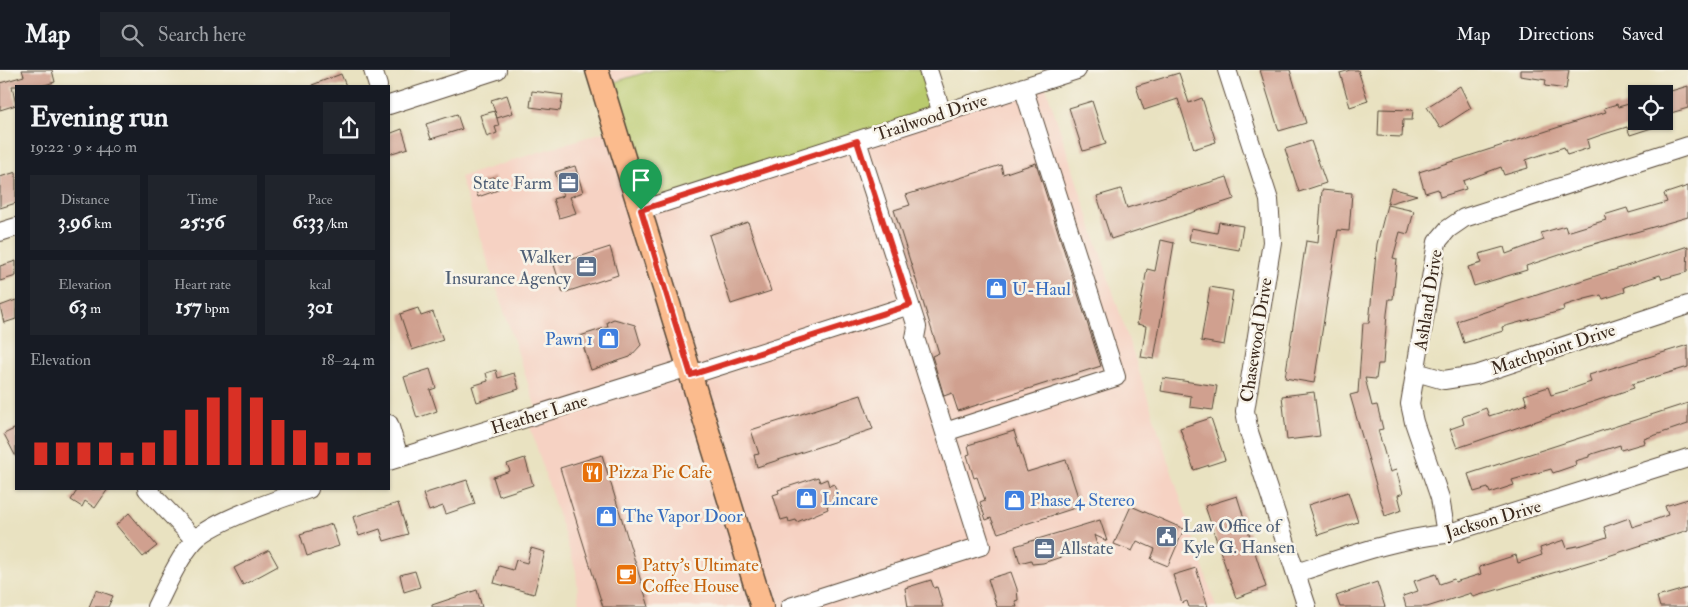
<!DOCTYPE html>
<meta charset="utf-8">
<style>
body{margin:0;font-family:"IM FELL Double Pica",serif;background:#20242c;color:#f1f3f6;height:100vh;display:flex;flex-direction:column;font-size:19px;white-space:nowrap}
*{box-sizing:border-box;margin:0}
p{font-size:16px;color:#9ea1a6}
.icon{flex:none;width:28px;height:28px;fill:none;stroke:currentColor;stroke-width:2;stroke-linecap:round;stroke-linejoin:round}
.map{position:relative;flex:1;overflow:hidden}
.details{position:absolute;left:15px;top:15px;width:375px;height:405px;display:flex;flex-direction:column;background:#171b24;border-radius:0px;box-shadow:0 1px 4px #0004}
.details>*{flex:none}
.buttons{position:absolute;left:1628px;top:15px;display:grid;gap:10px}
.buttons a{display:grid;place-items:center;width:45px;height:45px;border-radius:0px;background:#171b24;box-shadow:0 1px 4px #0004;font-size:25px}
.pin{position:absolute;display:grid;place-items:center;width:42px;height:42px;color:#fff;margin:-51px -21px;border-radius:50% 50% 50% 0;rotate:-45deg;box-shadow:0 0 5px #0007}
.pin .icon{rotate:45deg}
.round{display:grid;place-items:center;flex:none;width:52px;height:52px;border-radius:0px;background:#20242c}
.headline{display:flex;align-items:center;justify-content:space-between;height:85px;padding:0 15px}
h1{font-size:28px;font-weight:700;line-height:38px}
.stats{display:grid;grid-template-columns:repeat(3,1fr);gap:8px;height:85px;padding:5px 15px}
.stats div{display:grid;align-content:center;border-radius:0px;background:#20242c;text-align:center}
.stats b{font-size:21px;font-weight:700}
.stats small{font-size:14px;font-weight:400}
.stats p{font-size:14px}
.chart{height:140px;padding:10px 15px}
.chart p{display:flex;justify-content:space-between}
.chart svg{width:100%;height:90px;margin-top:5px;stroke:#d93025;stroke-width:6}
header{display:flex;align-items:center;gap:30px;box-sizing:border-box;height:70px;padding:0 25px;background:#171b24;border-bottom:1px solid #363941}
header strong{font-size:24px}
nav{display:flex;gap:28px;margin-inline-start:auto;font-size:18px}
.search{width:350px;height:45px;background:#20242c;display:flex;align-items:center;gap:12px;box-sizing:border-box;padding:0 18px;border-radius:0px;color:#9ea1a6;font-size:19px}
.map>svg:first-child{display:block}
.built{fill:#f6d2c3}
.green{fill:#b9ca6d;stroke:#7a7a46}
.building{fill:#d0a08f}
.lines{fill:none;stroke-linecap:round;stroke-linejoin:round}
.minor-casing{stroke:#554636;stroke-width:20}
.major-casing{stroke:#554636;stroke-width:25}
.minor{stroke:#fff;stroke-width:18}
.major{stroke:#fbbb8d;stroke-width:22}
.route-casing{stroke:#fff;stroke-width:10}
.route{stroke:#d93025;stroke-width:6}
.labels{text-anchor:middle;stroke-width:5;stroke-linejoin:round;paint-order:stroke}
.street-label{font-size:18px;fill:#3b2a1e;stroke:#f7f3e8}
.service-label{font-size:18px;fill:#4e5e75;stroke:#f7f3e8;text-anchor:end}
.shop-label{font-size:18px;fill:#366cbe;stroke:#f7f3e8;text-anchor:start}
.food-label{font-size:18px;fill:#c56008;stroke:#f7f3e8;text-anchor:start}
</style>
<header>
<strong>Map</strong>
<div class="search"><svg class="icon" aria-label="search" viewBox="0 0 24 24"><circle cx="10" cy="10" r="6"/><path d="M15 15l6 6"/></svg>Search here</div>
<nav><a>Map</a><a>Directions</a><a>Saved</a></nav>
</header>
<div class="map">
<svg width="1688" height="537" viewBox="0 0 1688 537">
<rect width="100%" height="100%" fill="#f7f3e8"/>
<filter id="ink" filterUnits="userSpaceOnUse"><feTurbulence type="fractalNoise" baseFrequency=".02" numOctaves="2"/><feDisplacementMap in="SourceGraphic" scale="10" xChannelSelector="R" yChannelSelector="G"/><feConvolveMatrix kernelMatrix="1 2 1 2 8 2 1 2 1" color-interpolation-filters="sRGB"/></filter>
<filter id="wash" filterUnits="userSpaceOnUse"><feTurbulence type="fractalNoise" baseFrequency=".0096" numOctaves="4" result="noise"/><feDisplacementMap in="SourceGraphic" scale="20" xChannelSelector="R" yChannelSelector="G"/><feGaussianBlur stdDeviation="1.12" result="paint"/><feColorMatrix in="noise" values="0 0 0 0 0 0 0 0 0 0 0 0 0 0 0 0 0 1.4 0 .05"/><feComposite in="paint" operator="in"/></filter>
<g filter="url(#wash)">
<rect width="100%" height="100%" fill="#e9e2c1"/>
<path class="built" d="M597,0H653L602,16Z
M1044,11L1216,537H579L576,501L527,347L538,344L460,107L616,58L641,139Z"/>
<path class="green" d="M653,0H928L942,43L641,140L602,16Z"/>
<g id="blocks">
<path class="building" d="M22,0H52L55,12L41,16H12L16,35L0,40V13L24,6Z
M1260,0H1290L1306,53L1279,61Z
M1350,0H1358L1368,31L1350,37L1340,3Z
M1520,0H1569L1566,19L1545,16L1546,10L1520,6Z
M1179,3L1189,33L1202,28L1216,72L1194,79L1178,29L1144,40L1136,16Z
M341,4L346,16H312V15Z
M1460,16L1471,38L1440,58L1427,37Z
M1688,16V38L1664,45V23Z
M532,21L563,25L560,41L530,37Z
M507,25L513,43L497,48L491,30Z
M1092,31L1106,74L1083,81L1069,38Z
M1636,32V51H1667V53L1630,65L1627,57L1601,65L1587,70L1589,78L1567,85L1564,77L1526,90L1528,98L1504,105L1501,97L1463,111L1466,119L1440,127L1438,119L1425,123L1419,102L1606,42L1604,38L1617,34L1618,37Z
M1379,39L1413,40L1412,50H1403L1402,67L1378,66Z
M495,41L499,56L495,57L497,63L487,67L480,45Z
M457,44L462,59L431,69L426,54Z
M402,59L408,78L389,84V64Z
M1311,71L1326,113L1299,122L1285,79Z
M1036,93L1101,296L958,341L952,323L944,326L932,286L939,283L894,140L910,135L906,125L1001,95L1003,104Z
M575,96L583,122L570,127L576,143L559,148L553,129L563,126L555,102Z
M16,102V133L0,138V107Z
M494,107L498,120L478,127L474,114Z
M1227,107L1234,129L1111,169L1097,126L1121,119L1127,138Z
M1688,116V147L1587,176L1526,196L1527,200L1474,216L1468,197L1482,193L1479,184L1504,177L1506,184L1544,170L1541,163L1565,156L1567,162L1606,150L1604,145L1627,138L1629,143L1667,132L1664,124Z
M1391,118L1417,125L1387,134Z
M1322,120L1352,123L1349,161L1338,160L1314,313L1285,308L1306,171L1318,173Z
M1387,135L1414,141L1408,164L1400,162L1393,188L1397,189L1393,229H1389L1387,244L1383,294H1378L1376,309L1365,308L1372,336L1377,335L1383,359L1378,360L1390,402L1396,400L1403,423L1398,425L1402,440L1385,446L1350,325L1358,323L1363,253H1369L1377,174Z
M748,152L771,221L731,234L709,165Z
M1219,152L1243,156L1239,180L1189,171L1191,158L1217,163Z
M1161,170L1174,173L1154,289L1141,287L1146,256L1137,254L1147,199L1155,201Z
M1688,176L1687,202L1662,209L1660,205L1624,217L1625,222L1603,229L1601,225L1585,229L1563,236L1564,240L1502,257L1503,261L1464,273L1457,251Z
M610,177L618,205L563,223L554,195Z
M16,191V206L0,211V196Z
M1210,217L1233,221L1224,275L1201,271Z
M16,230V249L4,253L0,236Z
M418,238L421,246L433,242L443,270L412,280L400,244Z
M614,249L635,255L641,275L630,287L591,300L580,266L608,257L607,252Z
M1688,275V297L1632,314L1634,318L1457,378L1450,359L1464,354L1462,347L1486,338L1489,346L1502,342L1527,334L1524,325L1548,317L1551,325L1565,321L1591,312L1589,305Z
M430,299L436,318L430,320L437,341L417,348L404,307Z
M496,300L498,308L514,303L519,319L477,332L472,316L488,311L486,303Z
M1163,308L1217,316L1213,340L1190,337L1191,326L1161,321Z
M1314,322L1320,366L1287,370L1282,326Z
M861,325L873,359L757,397L754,385L759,384L751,360Z
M1688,333V354L1644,369L1645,373L1621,380L1620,375L1589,385V387L1575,391L1576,395L1553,403L1551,399L1512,410L1514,415L1490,423L1488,418L1474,422L1468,404Z
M1211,348L1225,390L1194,400L1180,358Z
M16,358V387L4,364Z
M1014,361L1027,402L1066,390L1081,436L998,463L991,448L986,450L980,432L985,430L977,407L974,408L967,385L970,384L968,375Z
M602,385L649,537H603L560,398Z
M525,388L533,415L499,426L493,407L510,401L507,394Z
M818,407L820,412L827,409L829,416L834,414L838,425L832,427L834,433L827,436L828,439L797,452L796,450L789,452L788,448L781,450L773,425L779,423L778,420Z
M467,410L475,434L446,444L443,436L429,441L423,424Z
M78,419H108L95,438L85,431L82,437L71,430Z
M1348,422L1358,452L1318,465L1308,435Z
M1237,426L1266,517L1236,528L1205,436Z
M1688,429V460L1599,489L1473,527L1471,523L1427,537H1406L1403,526L1418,521L1414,511L1436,504L1440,514L1454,509L1455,512L1481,504L1479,497L1516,485L1518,493L1542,485L1540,478L1564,470L1567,478L1582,475L1607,467L1604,457L1629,448L1632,457L1654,450L1668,445L1665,436Z
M398,433L408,464L384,471L380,459L359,466L353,447Z
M1131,436L1184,459L1168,496L1151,489L1155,479L1137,471L1132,481L1114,474Z
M129,443L157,476L143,487L116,455Z
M1100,450L1107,471L1094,465L1097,475L1043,493L1032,494L1031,490L1020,493L1015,476Z
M332,454L339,476L307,486L300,464Z
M531,478L545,482L534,524L494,513L499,496L513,500L516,490L527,493Z
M269,480L278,496L243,515L234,498Z
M1196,498L1208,537H1189L1187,531L1182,533L1173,505Z
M415,501L420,517L404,522L400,505Z
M1011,502L1017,519L1018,530L1015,531L1017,537H997L988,509Z
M931,510L934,518L937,517L943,537H908L905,518Z
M1377,512L1385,537H1340L1336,526Z
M1688,518V537H1660L1657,527Z
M96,520L113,526L108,537H89Z
M477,520L482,537H432V535Z"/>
</g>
</g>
<g filter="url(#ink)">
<use href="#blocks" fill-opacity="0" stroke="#554636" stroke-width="1"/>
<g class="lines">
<defs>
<path id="minor" d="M373,0L378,16
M928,0L942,43
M1227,0L1269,130L1272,172L1245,341L1249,362L1307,537
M389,35L497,0
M641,140L1077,0
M0,162L16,157
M1416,302L1444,310L1476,305L1688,235
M691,305L910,235
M389,354L399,387
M945,362L1116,307L1023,17
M389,391L689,297
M147,419L195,470
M1446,464L1440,428L1414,352L1410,334L1437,172L1448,159L1464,148L1688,76
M1296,503C1346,487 1394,469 1446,464L1688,388
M156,537C167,515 178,489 194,471C212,451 282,428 309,419
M790,537L981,476L915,268L917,257L857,71"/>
<path id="major" d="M597,0L762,537"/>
</defs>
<use href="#minor" class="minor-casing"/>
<use href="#major" class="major-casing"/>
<use href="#minor" class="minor"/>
<use href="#major" class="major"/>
</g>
</g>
<g class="lines" filter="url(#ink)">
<defs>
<path id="route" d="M857,71L910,235L691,305L641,140Z"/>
</defs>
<use href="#route" class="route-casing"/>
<use href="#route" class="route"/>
</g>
<defs>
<symbol id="office-square" viewBox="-11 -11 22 22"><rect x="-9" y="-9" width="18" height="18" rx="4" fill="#5c6f8a" stroke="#f7f3e8"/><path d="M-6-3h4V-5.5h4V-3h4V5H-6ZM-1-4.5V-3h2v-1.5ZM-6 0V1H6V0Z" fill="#fff"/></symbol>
<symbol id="shop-square" viewBox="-11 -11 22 22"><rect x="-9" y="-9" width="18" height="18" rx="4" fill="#3f7fe0" stroke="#f7f3e8"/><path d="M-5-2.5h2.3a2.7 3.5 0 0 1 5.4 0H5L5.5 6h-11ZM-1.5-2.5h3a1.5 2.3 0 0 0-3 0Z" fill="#fff"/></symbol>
<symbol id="restaurant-square" viewBox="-11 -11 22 22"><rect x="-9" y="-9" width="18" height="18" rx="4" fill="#e8710a" stroke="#f7f3e8"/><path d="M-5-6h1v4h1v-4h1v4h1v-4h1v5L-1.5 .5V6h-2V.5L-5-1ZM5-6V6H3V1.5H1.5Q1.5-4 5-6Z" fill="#fff"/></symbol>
<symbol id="civic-square" viewBox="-11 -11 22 22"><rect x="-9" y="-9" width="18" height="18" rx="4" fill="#5c6f8a" stroke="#f7f3e8"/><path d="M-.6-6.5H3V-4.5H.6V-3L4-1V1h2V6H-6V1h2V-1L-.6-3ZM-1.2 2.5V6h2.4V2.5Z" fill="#fff"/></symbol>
<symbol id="cafe-square" viewBox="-11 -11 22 22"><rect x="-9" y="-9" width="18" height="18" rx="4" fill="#e8710a" stroke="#f7f3e8"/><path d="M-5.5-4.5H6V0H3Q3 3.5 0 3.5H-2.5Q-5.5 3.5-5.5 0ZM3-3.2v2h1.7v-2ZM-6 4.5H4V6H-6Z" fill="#fff"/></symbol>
</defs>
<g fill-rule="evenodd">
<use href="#office-square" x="556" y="100" width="25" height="25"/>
<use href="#office-square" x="574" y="184" width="25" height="25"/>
<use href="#shop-square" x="984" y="206" width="25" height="25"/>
<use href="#shop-square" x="596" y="256" width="25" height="25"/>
<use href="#restaurant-square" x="580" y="390" width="25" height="25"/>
<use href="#shop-square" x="794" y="416" width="25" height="25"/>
<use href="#shop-square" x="1002" y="418" width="25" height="25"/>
<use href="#shop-square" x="594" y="434" width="25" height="25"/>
<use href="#civic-square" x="1154" y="454" width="25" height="25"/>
<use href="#office-square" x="1032" y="466" width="25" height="25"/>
<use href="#cafe-square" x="614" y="492" width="25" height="25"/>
</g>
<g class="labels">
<g class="street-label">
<text transform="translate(931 47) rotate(-18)" y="6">Trailwood Drive</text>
<text transform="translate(1428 230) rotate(-81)" y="6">Ashland Drive</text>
<text transform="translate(1256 270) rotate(-81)" y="6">Chasewood Drive</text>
<text transform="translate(1553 279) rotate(-18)" y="6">Matchpoint Drive</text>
<text transform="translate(539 344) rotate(-17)" y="6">Heather Lane</text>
<text transform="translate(1493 449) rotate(-16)" y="6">Jackson Drive</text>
</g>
<g class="service-label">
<text x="552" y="119">State Farm</text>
<text x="571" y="193">Walker<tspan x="571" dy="21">Insurance Agency</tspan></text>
<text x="1183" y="462" text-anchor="start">Law Office of<tspan x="1183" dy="21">Kyle G. Hansen</tspan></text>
<text x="1060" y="484" text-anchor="start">Allstate</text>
</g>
<g class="shop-label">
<text x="1012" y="225">U-Haul</text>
<text x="593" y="275" text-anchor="end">Pawn 1</text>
<text x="822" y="435">Lincare</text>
<text x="1030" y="436">Phase 4 Stereo</text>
<text x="623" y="452">The Vapor Door</text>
</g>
<g class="food-label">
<text x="608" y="408">Pizza Pie Cafe</text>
<text x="642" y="501">Patty's Ultimate<tspan x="642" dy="21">Coffee House</tspan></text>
</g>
</g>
</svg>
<div class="buttons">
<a><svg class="icon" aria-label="locate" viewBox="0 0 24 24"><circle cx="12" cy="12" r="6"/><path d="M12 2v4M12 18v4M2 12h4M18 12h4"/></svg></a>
</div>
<div class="pin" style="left:641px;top:140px;background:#1e9e55"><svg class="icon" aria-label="arrive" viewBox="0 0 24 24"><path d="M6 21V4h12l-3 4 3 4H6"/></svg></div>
<section class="details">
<div class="headline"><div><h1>Evening run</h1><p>19:22 · 9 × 440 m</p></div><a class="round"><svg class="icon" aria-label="share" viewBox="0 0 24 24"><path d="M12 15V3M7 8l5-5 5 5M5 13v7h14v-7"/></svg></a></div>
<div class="stats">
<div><p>Distance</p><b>3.96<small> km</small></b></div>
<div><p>Time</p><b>25:56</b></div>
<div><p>Pace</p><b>6:33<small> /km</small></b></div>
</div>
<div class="stats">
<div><p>Elevation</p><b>63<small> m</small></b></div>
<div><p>Heart rate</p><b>157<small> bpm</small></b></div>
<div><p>kcal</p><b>301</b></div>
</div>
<div class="chart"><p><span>Elevation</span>18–24 m</p>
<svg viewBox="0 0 160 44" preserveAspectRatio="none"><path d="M5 44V33M15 44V33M25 44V33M35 44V33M45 44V38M55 44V33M65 44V27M75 44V17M85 44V11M95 44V6M105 44V11M115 44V22M125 44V27M135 44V33M145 44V38M155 44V38"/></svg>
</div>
</section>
</div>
